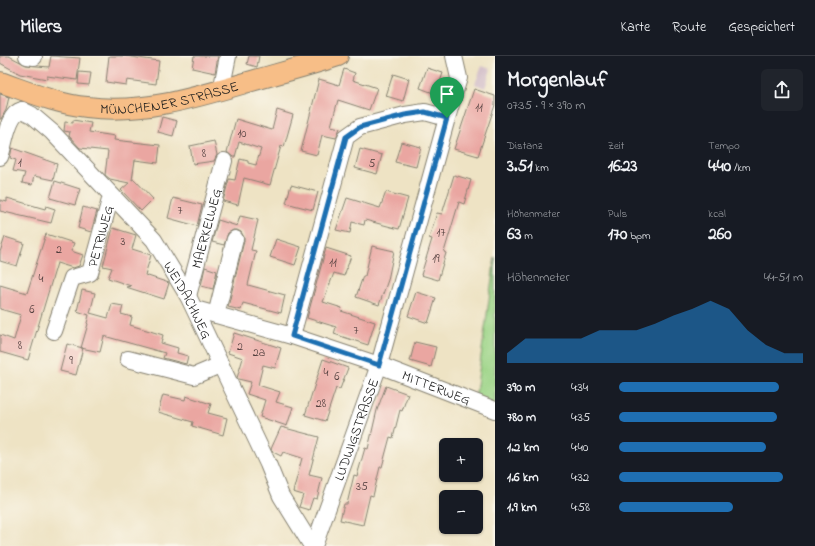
<!DOCTYPE html>
<html lang="de">
<meta charset="utf-8">
<style>
body{margin:0;font-family:"Indie Flower",sans-serif;background:#20242c;color:#f1f3f6;height:100vh;display:flex;flex-direction:column;font-size:15px;white-space:nowrap}
*{box-sizing:border-box;margin:0}
p{font-size:13px;color:#9ea1a6}
.icon{flex:none;width:22px;height:22px;fill:none;stroke:currentColor;stroke-width:2;stroke-linecap:round;stroke-linejoin:round}
.map{position:relative;flex:1;overflow:hidden}
.drawer{display:flex;flex-direction:column;background:#171b24;width:320px}
.drawer>*{flex:none}
.controls{position:absolute;left:439px;top:382px;display:grid;gap:8px}
.controls a{display:grid;place-items:center;width:44px;height:44px;border-radius:6px;background:#171b24;box-shadow:0 1px 3px #0004;font-size:20px}
.pin{position:absolute;display:grid;place-items:center;width:34px;height:34px;color:#fff;margin:-41px -17px;border-radius:50% 50% 50% 0;rotate:-45deg;box-shadow:0 0 4px #0007}
.pin .icon{rotate:45deg}
.round{display:grid;place-items:center;flex:none;width:42px;height:42px;border-radius:6px;background:#20242c}
.head{display:flex;align-items:center;justify-content:space-between;height:68px;padding:0 12px}
h1{font-size:22px;font-weight:700;line-height:30px}
.metrics{display:grid;grid-template-columns:repeat(3,1fr);gap:6px;height:68px;padding:4px 12px}
.metrics div{display:grid;align-content:center}
.metrics b{font-size:17px;font-weight:700}
.metrics small{font-size:11px;font-weight:400}
.metrics p{font-size:11px}
.chart{height:112px;padding:8px 12px}
.chart p{display:flex;justify-content:space-between}
.chart svg{width:100%;height:72px;margin-top:4px;fill:#1f6fb2;opacity:.7}
ul{padding:0 12px;list-style:none;font-size:13px}
li{display:grid;grid-template-columns:64px 48px 1fr;align-items:center;height:30px}
li i{height:10px;border-radius:5px;background:#1f6fb2}
header{display:flex;align-items:center;gap:24px;box-sizing:border-box;height:56px;padding:0 20px;background:#171b24;border-bottom:1px solid #363941}
header strong{font-size:19px}
nav{display:flex;gap:22px;margin-inline-start:auto;font-size:14px}
main{display:flex;flex:1;min-height:0}
.map>svg:first-child{display:block}
.industrial{fill:#d2bdc8}
.green{fill:#9cd487;stroke:#5c7852}
.building{fill:#eaa6a1}
.lines{fill:none;stroke-linecap:round;stroke-linejoin:round}
.minor-casing{stroke:#858070;stroke-width:18}
.major-casing{stroke:#858070;stroke-width:22}
.minor{stroke:#fff;stroke-width:16}
.major{stroke:#f7be87;stroke-width:20}
.route-casing{stroke:#fff;stroke-width:8}
.route{stroke:#1f6fb2;stroke-width:5}
.labels{text-anchor:middle;stroke-width:4;stroke-linejoin:round;paint-order:stroke}
.number-label{font-size:12px;fill:#503e3d}
.street-label{font-size:14px;fill:#1c1c1c;stroke:#fbf7ec}
</style>
<header>
<strong>Milers</strong>
<nav><a>Karte</a><a>Route</a><a>Gespeichert</a></nav>
</header>
<main>
<div class="map">
<svg width="495" height="490" viewBox="0 0 495 490">
<rect width="100%" height="100%" fill="#fbf7ec"/>
<filter id="ink" filterUnits="userSpaceOnUse"><feTurbulence type="fractalNoise" baseFrequency=".025" numOctaves="2"/><feDisplacementMap in="SourceGraphic" scale="8" xChannelSelector="R" yChannelSelector="G"/><feConvolveMatrix kernelMatrix="1 2 1 2 8 2 1 2 1" color-interpolation-filters="sRGB"/></filter>
<filter id="wash" filterUnits="userSpaceOnUse"><feTurbulence type="fractalNoise" baseFrequency=".012" numOctaves="4" result="noise"/><feDisplacementMap in="SourceGraphic" scale="16" xChannelSelector="R" yChannelSelector="G"/><feGaussianBlur stdDeviation="0.9" result="paint"/><feColorMatrix in="noise" values="0 0 0 0 0 0 0 0 0 0 0 0 0 0 0 0 0 1.4 0 .05"/><feComposite in="paint" operator="in"/></filter>
<g filter="url(#wash)">
<rect width="100%" height="100%" fill="#eee3c4"/>
<path class="industrial" d="M482,10L491,13L485,32L475,28Z"/>
<path class="green" d="M495,201V351L475,343Z"/>
<g id="blocks">
<path class="building" d="M0,0H9L26,9L49,11L51,0L80,2L77,24L47,20V23L20,18L0,7Z
M109,0H125L159,5L156,28L127,24L126,29L106,26Z
M194,0H218L215,17L192,12Z
M249,0H259L257,11L247,8Z
M427,12L443,17L436,38L420,32Z
M344,13L355,17L353,24L377,32L369,54L338,44L331,70L340,72L336,82L322,79L317,99L301,95L319,23L339,29Z
M79,16L91,17L89,29L78,28Z
M393,18L409,23L403,45L386,40Z
M474,33L495,40V49L478,100L454,93Z
M0,38L9,41L6,54L1,63H0Z
M277,54L293,59L284,91L281,90L270,129L244,122L238,149L223,145L229,123L235,124L240,103L248,105V107L256,109L261,93L239,86L235,101H233L227,96L236,63L272,74Z
M162,61L177,65L173,80L158,76Z
M73,64L91,67L89,76L115,80L114,84L160,89L158,107L135,104L132,124L134,123L153,143L141,155L121,134L129,127L110,123L105,119L108,95L80,92L69,80L70,76L64,75L65,66L73,67Z
M214,85L217,99L214,105L193,108L190,90Z
M401,86L421,91L416,111L395,106Z
M12,92L57,108L53,124L34,120L32,129L22,127L25,117L13,115L16,104L10,102Z
M360,93L382,99L377,118L355,112Z
M454,119L471,124L464,148L459,146L444,196L446,197L438,224L421,219L432,183L429,182L437,157L442,158Z
M55,125L80,133L75,149L50,142Z
M291,129L318,136L313,154L286,147Z
M386,136L408,142L399,173L365,164L364,169L352,166L350,177L336,174L347,142L380,152Z
M7,142L45,153L46,150L55,153L51,167L0,155V144L7,146Z
M173,142L202,149L197,170L168,162Z
M83,151L97,155L91,176L78,172Z
M240,160L258,164L251,194L256,195L248,229L285,239L281,257L243,247L241,254L228,251L244,185V181L241,176L237,174H233L228,177L224,189L212,186L218,164L237,170Z
M113,172L136,179L132,193L151,199L145,219L169,227L164,243L126,231L131,230L108,222L112,212L103,210Z
M46,178L74,187L71,195L83,199L79,210L73,212L57,207L28,304L0,296V279L14,284L21,259L0,253V229L27,237Z
M5,181L24,187L17,210L0,205V196Z
M276,183L301,191L295,209L270,201Z
M372,190L394,195L388,224L379,249L356,241L363,220H365Z
M326,192L351,200L344,220L334,217L323,246L342,252L341,255L375,266L368,289L334,278L336,271L307,262Z
M205,211L217,215L213,233L201,230Z
M82,234L95,237L90,257L108,262L112,248L123,250L121,258L132,261L130,269L163,279L161,287L178,292L177,297L188,300L186,308L163,302L165,297L104,280L100,296L81,292L88,268L87,267L89,259L77,255Z
M416,236L436,242L428,267L408,260Z
M234,277L281,292L275,312L263,309L258,329L280,336L276,346L293,351L287,370L260,361L265,344L247,338L251,326L238,323L237,322L243,302L228,297Z
M415,286L436,291L431,311L410,305Z
M67,288L83,292L76,319L60,315Z
M323,303L348,312L340,333L336,332L325,365L305,359Z
M386,330L408,338L402,355L400,354L393,382L390,381L382,411H380L373,440L370,439L363,469L340,464L344,448H347L354,419L357,420L365,392L368,393L377,354Z
M163,339L185,344L186,340L211,348L208,357L227,362L223,379L192,370L193,366L158,356Z
M281,371L319,381L309,419L322,422L317,443L313,442L309,454L299,451L303,439L293,436L302,402L283,396L281,400L273,396L271,393Z"/>
</g>
</g>
<g filter="url(#ink)">
<use href="#blocks" fill-opacity="0" stroke="#858070" stroke-width="1"/>
<g class="lines">
<defs>
<g id="minor">
<path d="M27,0L34,1"/>
<path d="M221,35L228,0"/>
<path id="s1" d="M22,54L32,59L52,76L154,184L188,240L268,408L281,440L312,490"/>
<path d="M0,101C5,88 7,57 22,54"/>
<path id="s2" d="M188,240L224,105"/>
<path id="s3" d="M195,253L292,280L379,309L495,354"/>
<path d="M216,259L235,183"/>
<path id="s4" d="M54,275L72,222L90,217L111,140"/>
<path d="M292,280L346,81L360,71L405,59L425,56L447,62"/>
<path d="M128,303L194,320L220,309"/>
<path id="s5" d="M314,490L379,309L447,62L459,22L454,0"/>
</g>
<g id="major">
<path id="s6" d="M0,26C29,36 57,48 87,51C141,58 194,42 245,27C276,18 307,10 338,0"/>
</g>
</defs>
<use href="#minor" class="minor-casing"/>
<use href="#major" class="major-casing"/>
<use href="#minor" class="minor"/>
<use href="#major" class="major"/>
</g>
</g>
<g class="lines" filter="url(#ink)">
<defs>
<path id="route" d="M425,56L447,62L379,309L292,280L346,81L360,71L405,59Z"/>
</defs>
<use href="#route" class="route-casing"/>
<use href="#route" class="route"/>
</g>
<g class="labels">
<g class="number-label">
<text x="479" y="55">11</text>
<text x="242" y="81">10</text>
<text x="204" y="101">8</text>
<text x="20" y="110">1</text>
<text x="372" y="111">5</text>
<text x="180" y="158">7</text>
<text x="441" y="180">17</text>
<text x="123" y="189">3</text>
<text x="59" y="197">2</text>
<text x="436" y="206">19</text>
<text x="333" y="210">11</text>
<text x="41" y="226">4</text>
<text x="32" y="257">6</text>
<text x="356" y="278">7</text>
<text x="20" y="293">8</text>
<text x="240" y="294">2</text>
<text x="259" y="300">2a</text>
<text x="71" y="308">9</text>
<text x="326" y="320">4</text>
<text x="337" y="324">6</text>
<text x="321" y="351">28</text>
<text x="362" y="434">35</text>
</g>
<g class="street-label">
<text dy="5" stroke="none"><textPath href="#s6" startOffset="174">MÜNCHENER STRASSE</textPath></text>
<text dy="5" stroke="none"><textPath href="#s2" startOffset="70">MAERKELWEG</textPath></text>
<text dy="5" stroke="none"><textPath href="#s4" startOffset="113">PETRIWEG</textPath></text>
<text dy="5" stroke="none"><textPath href="#s1" startOffset="255">WEIDACHWEG</textPath></text>
<text dy="5" stroke="none"><textPath href="#s3" startOffset="254">MITTERWEG</textPath></text>
<text dy="5" stroke="none"><textPath href="#s5" startOffset="124">LUDWIGSTRASSE</textPath></text>
</g>
</g>
</svg>
<div class="controls">
<a>+</a>
<a>−</a>
</div>
<div class="pin" style="left:447px;top:62px;background:#1e9e55"><svg class="icon" aria-label="arrive" viewBox="0 0 24 24"><path d="M6 21V4h12l-3 4 3 4H6"/></svg></div>
</div>
<section class="drawer">
<div class="head"><div><h1>Morgenlauf</h1><p>07:35 · 9 × 390 m</p></div><a class="round"><svg class="icon" aria-label="share" viewBox="0 0 24 24"><path d="M12 15V3M7 8l5-5 5 5M5 13v7h14v-7"/></svg></a></div>
<div class="metrics">
<div><p>Distanz</p><b>3.51<small> km</small></b></div>
<div><p>Zeit</p><b>16:23</b></div>
<div><p>Tempo</p><b>4:40<small> /km</small></b></div>
</div>
<div class="metrics">
<div><p>Höhenmeter</p><b>63<small> m</small></b></div>
<div><p>Puls</p><b>170<small> bpm</small></b></div>
<div><p>kcal</p><b>260</b></div>
</div>
<div class="chart"><p><span>Höhenmeter</span>44–51 m</p>
<svg viewBox="0 0 160 44" preserveAspectRatio="none"><path d="M0 44V38L10 29L20 29L30 29L40 29L50 24L60 24L70 24L80 20L90 15L100 11L110 6L120 11L130 24L140 33L150 38L160 38V44z"/></svg>
</div>
<ul>
<li><b>390 m</b>4:34<i style="width:87%"></i></li>
<li><b>780 m</b>4:35<i style="width:86%"></i></li>
<li><b>1.2 km</b>4:40<i style="width:80%"></i></li>
<li><b>1.6 km</b>4:32<i style="width:89%"></i></li>
<li><b>1.9 km</b>4:58<i style="width:62%"></i></li>
</ul>
</section>
</main>
